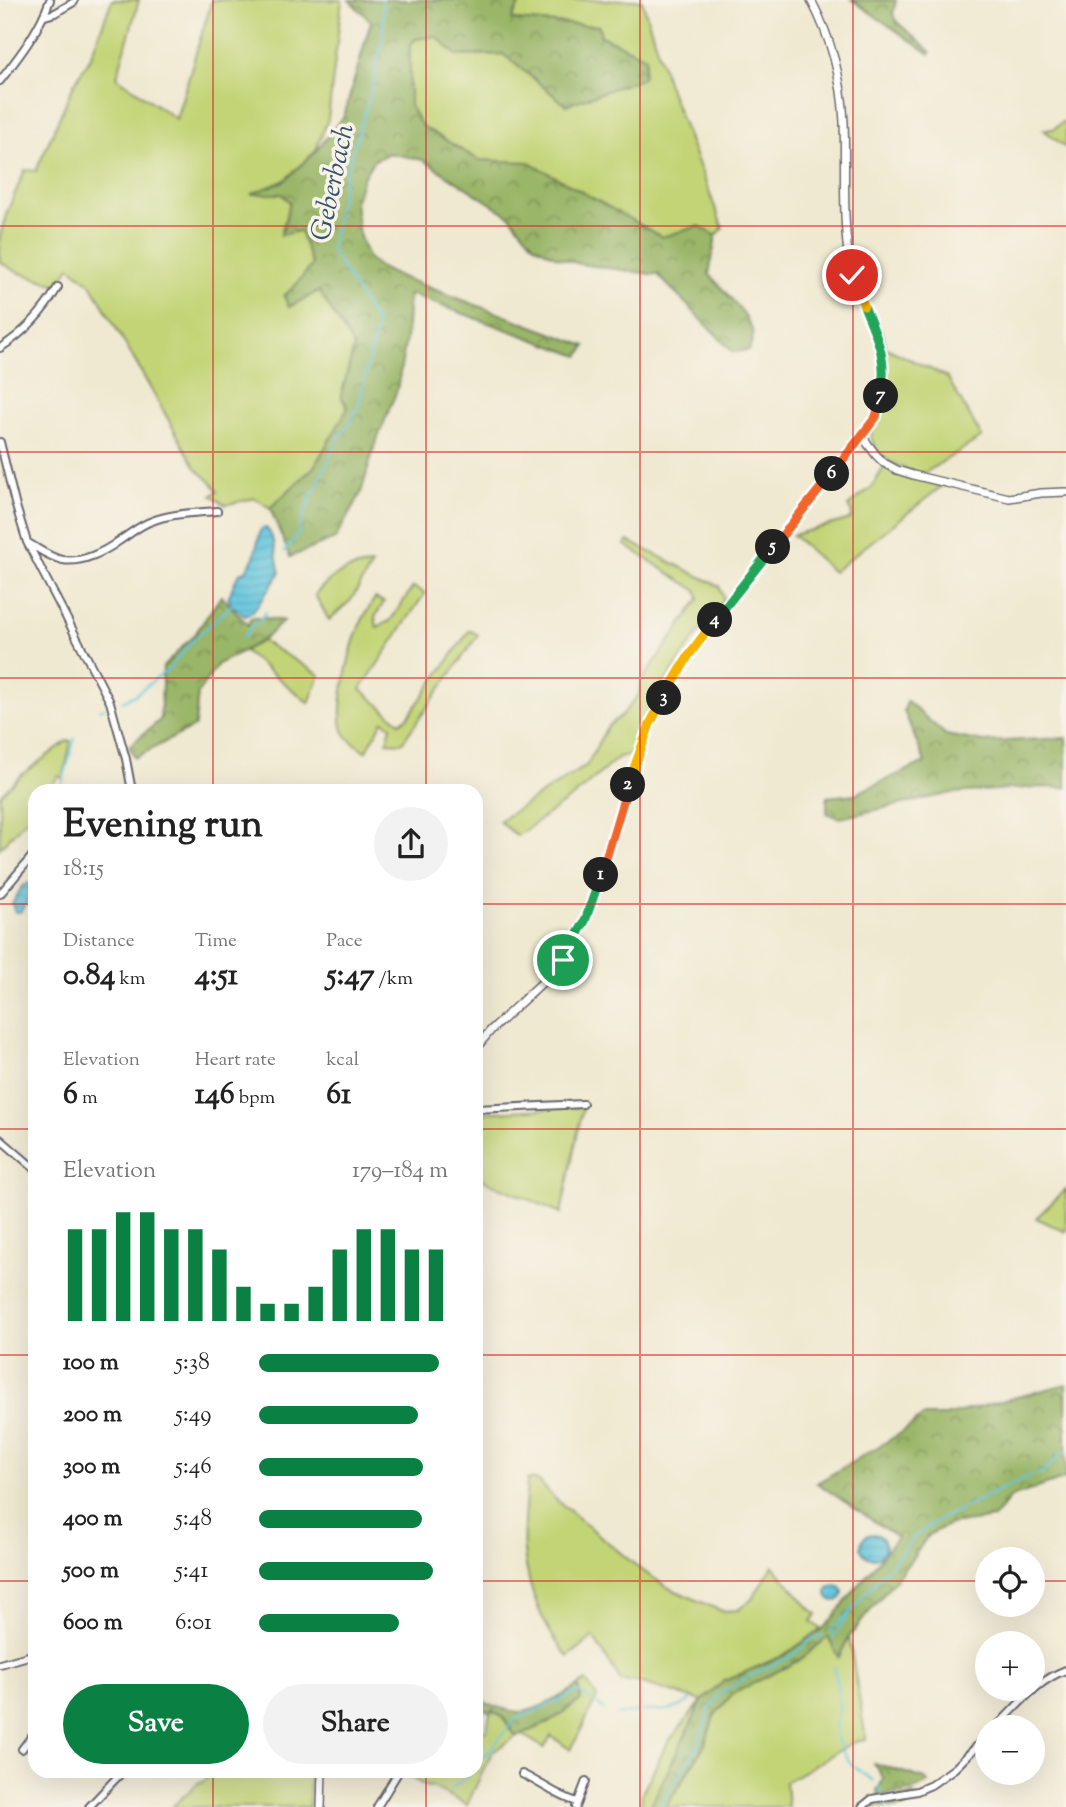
<!DOCTYPE html>
<meta charset="utf-8">
<style>
body{margin:0;font-family:"Sorts Mill Goudy",serif;background:#f2f2f2;color:#222;height:100vh;display:flex;flex-direction:column;font-size:26px;white-space:nowrap}
*{box-sizing:border-box;margin:0}
p{font-size:23px;color:#767676}
.icon{flex:none;width:38px;height:38px;fill:none;stroke:currentColor;stroke-width:2;stroke-linecap:round;stroke-linejoin:round}
.map{position:relative;flex:1;overflow:hidden}
.sheet{position:absolute;left:28px;top:784px;width:455px;height:994px;display:flex;flex-direction:column;background:#fff;border-radius:21px;box-shadow:0 7px 28px #0002}
.sheet>*{flex:none}
.buttons{position:absolute;left:975px;top:1547px;display:grid;gap:14px}
.buttons a{display:grid;place-items:center;width:70px;height:70px;border-radius:50%;background:#fff;box-shadow:0 7px 28px #0002;font-size:35px}
.pin{position:absolute;display:grid;place-items:center;width:60px;height:60px;color:#fff;margin:-30px;border:4px solid #fff;border-radius:50%;box-shadow:0 2px 7px #0007}
.km{position:absolute;width:35px;height:35px;margin:-18px;border-radius:50%;background:#222;color:#fff;font-size:19px;line-height:35px;text-align:center}
.round{display:grid;place-items:center;flex:none;width:74px;height:74px;border-radius:37px;background:#f2f2f2}
.headline{display:flex;align-items:center;justify-content:space-between;height:119px;padding:0 35px}
h1{font-size:38px;font-weight:700;line-height:52px}
.stats{display:grid;grid-template-columns:repeat(3,1fr);gap:10px;height:119px;padding:7px 35px}
.stats div{display:grid;align-content:center}
.stats b{font-size:30px;font-weight:700}
.stats small{font-size:19px;font-weight:400}
.stats p{font-size:19px}
.chart{height:196px;padding:14px 35px}
.chart p{display:flex;justify-content:space-between}
.chart svg{width:100%;height:126px;margin-top:7px;stroke:#0b8043;stroke-width:6}
.button{display:flex;gap:14px;margin-top:auto;padding:14px 35px}
.button a{flex:1;height:80px;border-radius:42px;background:#0b8043;color:#fff;font-size:28px;font-weight:700;line-height:80px;text-align:center}
.button a+a{background:#f2f2f2;color:#222}
ul{padding:0 35px;list-style:none;font-size:23px}
li{display:grid;grid-template-columns:112px 84px 1fr;align-items:center;height:52px}
li i{height:18px;border-radius:9px;background:#0b8043}
.map>svg:first-child{display:block}
.green{fill:#c3d476;stroke:#727b58;stroke-width:2}
.forest{fill:url(#forest-crowns);stroke:#5e6c51;stroke-width:2}
.water{fill:url(#water-rules);stroke:#41748c;stroke-width:2}
.lines{fill:none;stroke-linecap:round;stroke-linejoin:round}
.stream{stroke:#60c5dd;stroke-width:2}
.minor-casing{stroke:#6a6870;stroke-width:10}
.tertiary-casing{stroke:#6a6870;stroke-width:10}
.minor{stroke:#fff;stroke-width:6}
.tertiary{stroke:#fff;stroke-width:7}
.split-1-casing{stroke:#fff;stroke-width:14}
.split-2-casing{stroke:#fff;stroke-width:14}
.split-3-casing{stroke:#fff;stroke-width:14}
.split-4-casing{stroke:#fff;stroke-width:14}
.split-5-casing{stroke:#fff;stroke-width:14}
.split-6-casing{stroke:#fff;stroke-width:14}
.split-7-casing{stroke:#fff;stroke-width:14}
.split-8-casing{stroke:#fff;stroke-width:14}
.split-9-casing{stroke:#fff;stroke-width:14}
.split-1{stroke:#22a559;stroke-width:9}
.split-2{stroke:#f0652b;stroke-width:9}
.split-3{stroke:#f5b400;stroke-width:9}
.split-4{stroke:#f5b400;stroke-width:9}
.split-5{stroke:#22a559;stroke-width:9}
.split-6{stroke:#f0652b;stroke-width:9}
.split-7{stroke:#f0652b;stroke-width:9}
.split-8{stroke:#22a559;stroke-width:9}
.split-9{stroke:#f5b400;stroke-width:9}
.grid{fill:none;stroke:#d62828;stroke-width:2;stroke-opacity:0.55}
.labels{text-anchor:middle;stroke-width:7;stroke-linejoin:round;paint-order:stroke}
.water-label{font-size:28px;font-style:italic;fill:#35536c;stroke:#f7f3e8}
</style>
<div class="map">
<svg width="1066" height="1807" viewBox="0 0 1066 1807">
<defs>
<pattern id="forest-crowns" width="20" height="18" patternUnits="userSpaceOnUse" patternTransform="scale(1.75)"><rect width="20" height="18" fill="#9ab667"/><path d="M2 6a3 3 0 1 1 6 0M12 15a3 3 0 1 1 6 0" fill="none" stroke="#7d9456"/></pattern>
<pattern id="water-rules" width="6" height="5" patternUnits="userSpaceOnUse" patternTransform="scale(1.75)"><rect width="6" height="5" fill="#60c5dd"/><path d="M0 2.5h6" fill="none" stroke="#53a9bf"/></pattern>
</defs>
<rect width="100%" height="100%" fill="#f7f3e8"/>
<filter id="ink" filterUnits="userSpaceOnUse"><feTurbulence type="fractalNoise" baseFrequency=".0143" numOctaves="2"/><feDisplacementMap in="SourceGraphic" scale="14" xChannelSelector="R" yChannelSelector="G"/><feConvolveMatrix kernelMatrix="1 2 1 2 8 2 1 2 1" color-interpolation-filters="sRGB"/></filter>
<filter id="wash" filterUnits="userSpaceOnUse"><feTurbulence type="fractalNoise" baseFrequency=".00686" numOctaves="4" result="noise"/><feDisplacementMap in="SourceGraphic" scale="28" xChannelSelector="R" yChannelSelector="G"/><feGaussianBlur stdDeviation="1.57" result="paint"/><feColorMatrix in="noise" values="0 0 0 0 0 0 0 0 0 0 0 0 0 0 0 0 0 1.4 0 .05"/><feComposite in="paint" operator="in"/></filter>
<g filter="url(#wash)">
<rect width="100%" height="100%" fill="#f0e9d1"/>
<path class="green" d="M112,0H139L117,77L176,119L212,0H342L328,119L315,152L284,181L254,194H282L290,202L281,234L300,230L312,265L295,286L284,296L289,306L319,290L354,347L341,396L348,408L314,467L270,508L255,498L225,505L212,495L218,491L212,483L196,468L91,284L70,267L58,285L17,272L0,262V236L7,212L25,170L36,171L74,84L90,58Z
M521,0H642L668,85L723,228L716,236L699,226L662,237L529,163L479,160L422,126L410,107V45L416,39L436,36L458,56L503,54L566,105L646,57L601,36L599,26L511,20Z
M1066,120V148L1044,130L1053,129Z
M884,347L947,377L982,437L923,474C903,468 889,466 876,448C873,443 871,439 871,433C872,422 882,413 884,402C887,384 884,365 884,347Z
M884,467L896,473L942,486L833,572L793,535L851,519L852,513L848,506L872,487Z
M628,541L719,586L724,599C696,636 669,672 648,713C642,726 637,740 632,754L619,757L575,795L517,836L499,821L587,765L607,727L623,714L638,696L641,682L699,599L697,591L625,545Z
M372,565L351,600L329,620L315,595C331,575 346,567 372,565Z
M413,587L425,593L361,689L400,723L408,717L470,630L478,635L402,743L387,742L391,726L383,721L366,752C360,747 349,741 345,734C333,718 350,651 357,632C361,620 368,609 375,598L384,602L375,617L377,627L390,621Z
M262,641L320,675L309,703L243,650Z
M67,741H71L63,779L58,776L49,791H35V810L0,848V795L20,776Z
M583,1107L561,1213L476,1177V1113Z
M1066,1189V1232L1036,1218Z
M532,1479L540,1482L552,1496L640,1569L669,1588L722,1611L738,1610L752,1599L773,1566L810,1609L817,1614L811,1622L821,1629L785,1655L724,1681L702,1701L650,1807H641L642,1793L668,1742L702,1701L638,1682L621,1681L593,1637L568,1657C543,1627 528,1590 524,1551C522,1529 526,1502 527,1480Z
M828,1636L839,1657L849,1637L866,1739L855,1741L786,1782L788,1807H666L705,1744L714,1716L732,1694L800,1660Z
M586,1681L597,1697L571,1750L551,1736L544,1748L520,1733L548,1723L581,1700L578,1686Z
M491,1710L503,1717L512,1732L517,1736L492,1752L467,1805L431,1786L429,1788L401,1772C408,1771 415,1775 423,1776C434,1776 442,1772 452,1771C460,1770 468,1771 476,1771V1728L486,1731Z
M213,1771H310L309,1807H172L199,1782L202,1783Z
M916,1794L904,1802L906,1807H866C878,1798 901,1798 916,1794Z"/>
<path class="forest" d="M349,0H521L512,20L599,26L601,36L646,57L643,78L566,105L503,54L457,56L436,36L416,39L410,45V106L422,126L479,160L529,162L662,237L699,226L716,236L709,274C721,288 751,317 753,334C753,340 751,345 749,350L733,352L658,275L580,264L557,257L534,245L510,216L423,160L389,153L373,161L363,178L355,202L359,234L368,258L379,267L393,274L586,346L579,356L409,294L406,339L397,390L374,448L361,493L335,539L290,557L270,508L314,467L348,408L341,396L354,347L319,291L289,307L284,296L295,286L312,265L300,231L281,235L290,202L282,194H251L284,181L315,152L344,116L371,21Z
M852,0H896L893,14L897,22L931,52L930,54Z
M221,596L248,625L251,618H267L284,621L262,641L218,664L198,693L195,726L135,758L129,746L160,720L163,667L195,634Z
M907,701L946,735L984,742L1066,738V788L1042,787L952,793L840,818L827,813V797L855,794L925,762L904,711Z
M1066,1384V1478L1011,1497L993,1518L950,1524L928,1535L915,1555L849,1637L838,1657L828,1637L800,1660L732,1694L714,1716L705,1744L666,1807H650L702,1701L724,1681L785,1655L826,1626L897,1537L817,1483L901,1433L923,1416H945Z
M578,1686L581,1700L548,1723L517,1736L512,1732L503,1717L492,1710L491,1713L476,1707V1699C490,1705 505,1711 520,1712C536,1712 565,1694 578,1686Z
M874,1763L925,1779L929,1783L911,1791L879,1796L877,1790L884,1779Z"/>
<path class="water" d="M266,528C275,535 276,560 280,573L253,612L245,616L232,605L228,599L235,581L241,572L246,571L254,557L261,529Z
M29,883L34,891L20,912H15L12,904L22,887Z
M861 1546a12 12 0 1 1 24 0a12 12 0 1 1-24 0Z
M827 1593a8 8 0 1 1 16 0a8 8 0 1 1-16 0Z"/>
<g class="lines">
<path class="stream" d="M284,552L297,536L307,506L311,501L309,497L314,491L339,437L347,428L358,408L377,324L331,250L346,172L371,93L383,36V0
M242,639L252,626L257,623L266,612
M122,701L135,695L170,668L193,640L233,604
M99,710L105,708
M60,791L75,738
M830,1631L851,1611L915,1536L942,1518L1022,1479L1045,1471L1058,1456L1066,1453
M833,1640V1636L849,1615
M835,1667C835,1681 839,1693 839,1707C839,1714 835,1721 835,1728C835,1741 846,1760 856,1768C861,1773 868,1776 874,1781
M618,1715C626,1714 633,1712 641,1711C659,1710 675,1713 690,1700
M477,1764L488,1751L493,1747L514,1720L577,1692H579L604,1709
M879,1786L881,1793
M451,1789L467,1777L472,1771
M883,1800L887,1807
M659,1807L698,1746L709,1711L717,1697L724,1691L744,1679L793,1655L813,1638L823,1635"/>
</g>
</g>
<g filter="url(#ink)">
<g class="lines">
<defs>
<path id="minor" d="M45,16L55,13L74,2
M0,81C20,55 39,31 50,0
M0,348C24,333 44,311 58,287
M0,442L15,503L27,542L110,702L126,759L132,791
M28,543C39,549 50,558 63,560C82,563 104,552 119,541C130,534 140,525 152,521C173,513 196,513 217,511
M0,894L35,853
M476,1109L583,1104
M0,1139L35,1169
M0,1664L32,1655L35,1657
M996,1727C1017,1707 1037,1680 1066,1670
M22,1749L35,1732
M522,1774C541,1783 557,1796 577,1802
M89,1807L123,1771
M377,1807L399,1771
M576,1807L586,1781
M862,1807L872,1799L917,1791L931,1785L955,1768L987,1736"/>
<path id="tertiary" d="M862,436L876,455L884,463L897,470L913,475L1009,498L1041,493L1066,492
M476,1048L491,1030L547,978L563,960L585,921L596,892L628,784L650,725L689,655L739,590L869,427C884,405 886,375 882,350C877,324 858,302 852,276C841,226 846,173 844,122C842,79 831,38 811,0
M321,1807L322,1771"/>
</defs>
<use href="#minor" class="minor-casing"/>
<use href="#tertiary" class="tertiary-casing"/>
<use href="#minor" class="minor"/>
<use href="#tertiary" class="tertiary"/>
</g>
</g>
<g class="lines" filter="url(#ink)">
<defs>
<path id="split-1" d="M563,960L585,921L601,875"/>
<path id="split-2" d="M601,875L628,785"/>
<path id="split-3" d="M628,785L650,724L664,698"/>
<path id="split-4" d="M664,698L689,655L715,620"/>
<path id="split-5" d="M715,620L773,547"/>
<path id="split-6" d="M773,547L832,474"/>
<path id="split-7" d="M832,474L876,417L881,396"/>
<path id="split-8" d="M864,306C878,339 888,360 881,396"/>
<path id="split-9" d="M852,275L864,306"/>
</defs>
<use href="#split-1" class="split-1-casing"/>
<use href="#split-2" class="split-2-casing"/>
<use href="#split-3" class="split-3-casing"/>
<use href="#split-4" class="split-4-casing"/>
<use href="#split-5" class="split-5-casing"/>
<use href="#split-6" class="split-6-casing"/>
<use href="#split-7" class="split-7-casing"/>
<use href="#split-8" class="split-8-casing"/>
<use href="#split-9" class="split-9-casing"/>
<use href="#split-1" class="split-1"/>
<use href="#split-2" class="split-2"/>
<use href="#split-3" class="split-3"/>
<use href="#split-4" class="split-4"/>
<use href="#split-5" class="split-5"/>
<use href="#split-6" class="split-6"/>
<use href="#split-7" class="split-7"/>
<use href="#split-8" class="split-8"/>
<use href="#split-9" class="split-9"/>
</g>
<path class="grid" d="M213,0V791M426,0V791M640,0V1807M853,0V1807M0,226H1066M0,452H1066M0,678H1066M0,904H35M476,904H1066M0,1129H35M476,1129H1066M0,1355H35M476,1355H1066M0,1581H35M476,1581H987M1032,1581H1066M213,1771V1807M426,1771V1807"/>
<g class="labels">
<g class="water-label">
<text transform="translate(331 182) rotate(-78)" y="10">Geberbach</text>
</g>
</g>
</svg>
<div class="buttons">
<a><svg class="icon" aria-label="locate" viewBox="0 0 24 24"><circle cx="12" cy="12" r="6"/><path d="M12 2v4M12 18v4M2 12h4M18 12h4"/></svg></a>
<a>+</a>
<a>−</a>
</div>
<div class="pin" style="left:563px;top:960px;background:#1e9e55"><svg class="icon" aria-label="arrive" viewBox="0 0 24 24"><path d="M6 21V4h12l-3 4 3 4H6"/></svg></div>
<div class="pin" style="left:852px;top:275px;background:#d93025"><svg class="icon" aria-label="check" viewBox="0 0 24 24"><path d="M5 12l5 5 9-10"/></svg></div>
<b class="km" style="left:601px;top:875px">1</b>
<b class="km" style="left:628px;top:785px">2</b>
<b class="km" style="left:664px;top:698px">3</b>
<b class="km" style="left:715px;top:620px">4</b>
<b class="km" style="left:773px;top:547px">5</b>
<b class="km" style="left:832px;top:474px">6</b>
<b class="km" style="left:881px;top:396px">7</b>
<section class="sheet">
<div class="headline"><div><h1>Evening run</h1><p>18:15</p></div><a class="round"><svg class="icon" aria-label="share" viewBox="0 0 24 24"><path d="M12 15V3M7 8l5-5 5 5M5 13v7h14v-7"/></svg></a></div>
<div class="stats">
<div><p>Distance</p><b>0.84<small> km</small></b></div>
<div><p>Time</p><b>4:51</b></div>
<div><p>Pace</p><b>5:47<small> /km</small></b></div>
</div>
<div class="stats">
<div><p>Elevation</p><b>6<small> m</small></b></div>
<div><p>Heart rate</p><b>146<small> bpm</small></b></div>
<div><p>kcal</p><b>61</b></div>
</div>
<div class="chart"><p><span>Elevation</span>179–184 m</p>
<svg viewBox="0 0 160 44" preserveAspectRatio="none"><path d="M5 44V12M15 44V12M25 44V6M35 44V6M45 44V12M55 44V12M65 44V19M75 44V32M85 44V38M95 44V38M105 44V32M115 44V19M125 44V12M135 44V12M145 44V19M155 44V19"/></svg>
</div>
<ul>
<li><b>100 m</b>5:38<i style="width:95%"></i></li>
<li><b>200 m</b>5:49<i style="width:84%"></i></li>
<li><b>300 m</b>5:46<i style="width:87%"></i></li>
<li><b>400 m</b>5:48<i style="width:86%"></i></li>
<li><b>500 m</b>5:41<i style="width:92%"></i></li>
<li><b>600 m</b>6:01<i style="width:74%"></i></li>
</ul>
<div class="button"><a>Save</a><a>Share</a></div>
</section>
</div>
